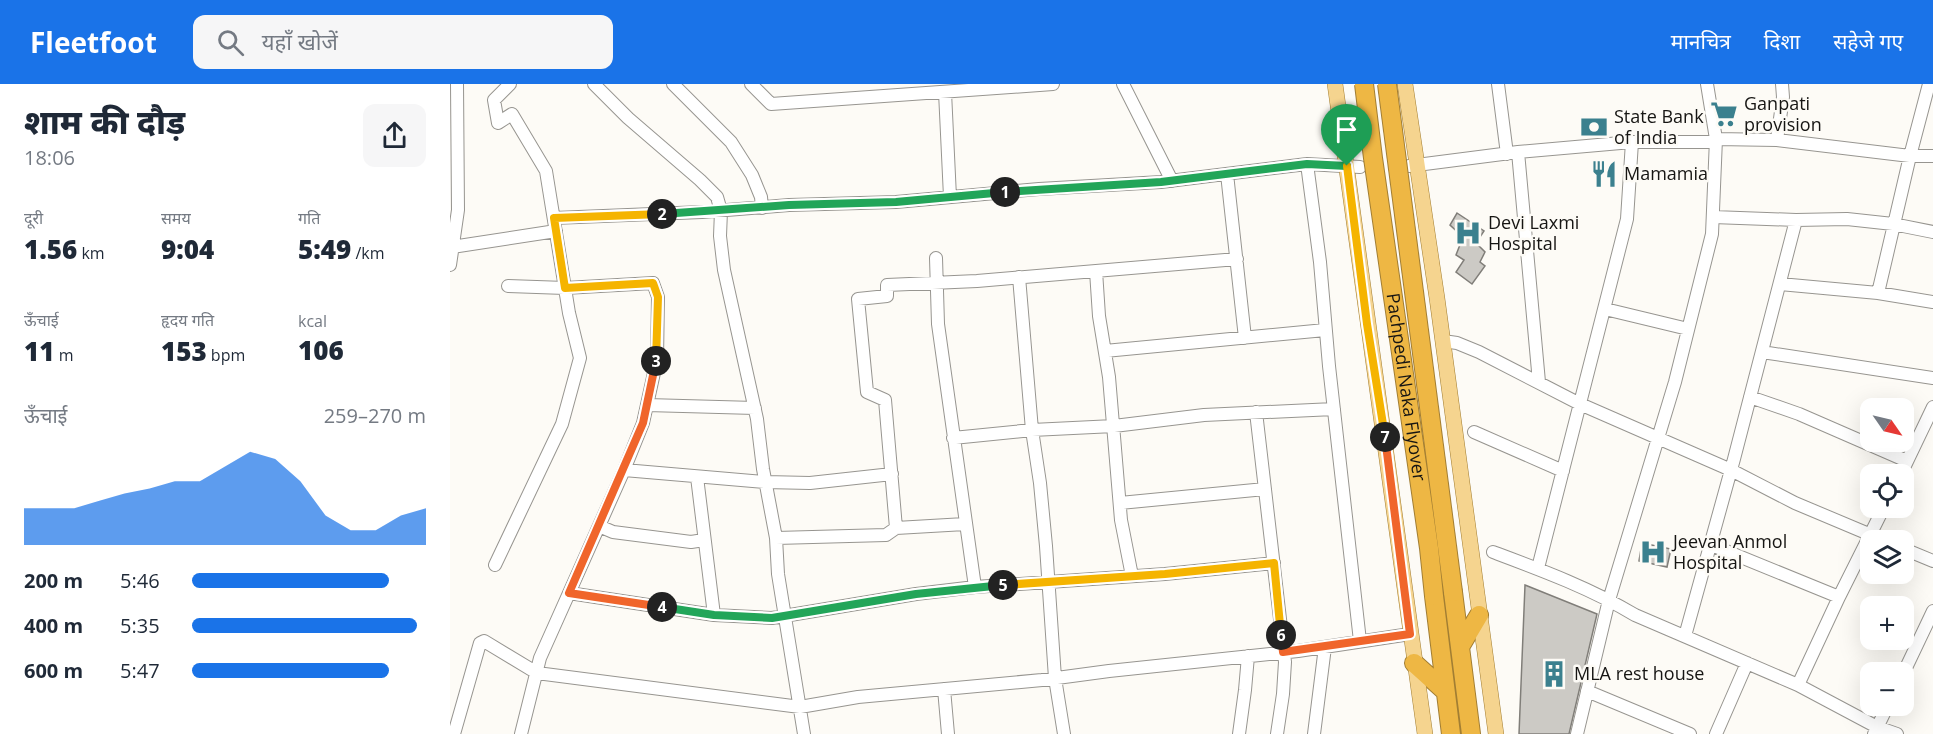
<!DOCTYPE html>
<html lang="hi">
<meta charset="utf-8">
<style>
body{margin:0;font-family:"Open Sans","Noto Sans Devanagari",sans-serif;background:#f6f6f7;color:#1f2937;height:100vh;display:flex;flex-direction:column;font-size:22px;white-space:nowrap}
*{box-sizing:border-box;margin:0}
p{font-size:20px;color:#747a83}
.icon{flex:none;width:33px;height:33px;fill:none;stroke:currentColor;stroke-width:2;stroke-linecap:round;stroke-linejoin:round}
.map{position:relative;flex:1;overflow:hidden}
.drawer{display:flex;flex-direction:column;background:#fff;width:450px}
.drawer>*{flex:none}
.needle{width:39px;rotate:124deg}
.tools{position:absolute;left:1410px;top:314px;display:grid;gap:12px}
.tools a{display:grid;place-items:center;width:54px;height:54px;border-radius:12px;background:#fff;box-shadow:0 6px 24px #0002;font-size:30px}
.pin{position:absolute;display:grid;place-items:center;width:51px;height:51px;color:#fff;margin:-62px -26px;border-radius:50% 50% 50% 0;rotate:-45deg;box-shadow:0 0 6px #0007}
.pin .icon{rotate:45deg}
.km{position:absolute;width:30px;height:30px;margin:-15px;border-radius:50%;background:#222;color:#fff;font-size:16px;line-height:30px;text-align:center}
.round{display:grid;place-items:center;flex:none;width:63px;height:63px;border-radius:12px;background:#f6f6f7}
.head{display:flex;align-items:center;justify-content:space-between;height:102px;padding:0 24px}
h1{font-size:33px;font-weight:800;line-height:45px}
.metrics{display:grid;grid-template-columns:repeat(3,1fr);gap:9px;height:102px;padding:6px 24px}
.metrics div{display:grid;align-content:center}
.metrics b{font-size:26px;font-weight:800}
.metrics small{font-size:16px;font-weight:400}
.metrics p{font-size:16px}
.chart{height:168px;padding:12px 24px}
.chart p{display:flex;justify-content:space-between}
.chart svg{width:100%;height:108px;margin-top:6px;fill:#1a73e8;opacity:.7}
ul{padding:0 24px;list-style:none;font-size:20px}
li{display:grid;grid-template-columns:96px 72px 1fr;align-items:center;height:45px}
li i{height:15px;border-radius:8px;background:#1a73e8}
header{display:flex;align-items:center;gap:36px;box-sizing:border-box;height:84px;padding:0 30px;background:#1a73e8;color:#fff}
header strong{font-size:28px}
nav{display:flex;gap:33px;margin-inline-start:auto;font-size:21px}
.search{width:420px;height:54px;background:#f6f6f7;display:flex;align-items:center;gap:15px;box-sizing:border-box;padding:0 21px;border-radius:12px;color:#747a83;font-size:22px}
main{display:flex;flex:1;min-height:0}
.map>svg:first-child{display:block}
.building{fill:#cccac5;stroke:#807e79;stroke-width:1.5}
.lines{fill:none;stroke-linecap:round;stroke-linejoin:round}
.minor-casing{stroke:#979590;stroke-width:14}
.major-casing{stroke:#a27e33;stroke-width:16}
.highway-casing{stroke:#a27e33;stroke-width:20}
.minor{stroke:#fff;stroke-width:12}
.major{stroke:#f5d48f;stroke-width:15}
.highway{stroke:#eeb744;stroke-width:18}
.highway-bridge-casing{stroke:#a27e33;stroke-width:20;stroke-linecap:butt}
.highway-bridge{stroke:#eeb744;stroke-width:18}
.split-1-casing{stroke:#fff;stroke-width:12}
.split-2-casing{stroke:#fff;stroke-width:12}
.split-3-casing{stroke:#fff;stroke-width:12}
.split-4-casing{stroke:#fff;stroke-width:12}
.split-5-casing{stroke:#fff;stroke-width:12}
.split-6-casing{stroke:#fff;stroke-width:12}
.split-7-casing{stroke:#fff;stroke-width:12}
.split-8-casing{stroke:#fff;stroke-width:12}
.split-1{stroke:#22a559;stroke-width:8}
.split-2{stroke:#22a559;stroke-width:8}
.split-3{stroke:#f5b400;stroke-width:8}
.split-4{stroke:#f0652b;stroke-width:8}
.split-5{stroke:#22a559;stroke-width:8}
.split-6{stroke:#f5b400;stroke-width:8}
.split-7{stroke:#f0652b;stroke-width:8}
.split-8{stroke:#f5b400;stroke-width:8}
.labels{text-anchor:middle;stroke-width:5;stroke-linejoin:round;paint-order:stroke}
.poi-label{font-size:18px;fill:#161513;stroke:#fdfbf6;text-anchor:start}
.street-label{font-size:18px;fill:#161513;stroke:#fdfbf6}
</style>
<header>
<strong>Fleetfoot</strong>
<div class="search"><svg class="icon" aria-label="search" viewBox="0 0 24 24"><circle cx="10" cy="10" r="6"/><path d="M15 15l6 6"/></svg>यहाँ खोजें</div>
<nav><a>मानचित्र</a><a>दिशा</a><a>सहेजे गए</a></nav>
</header>
<main>
<section class="drawer">
<div class="head"><div><h1>शाम की दौड़</h1><p>18:06</p></div><a class="round"><svg class="icon" aria-label="share" viewBox="0 0 24 24"><path d="M12 15V3M7 8l5-5 5 5M5 13v7h14v-7"/></svg></a></div>
<div class="metrics">
<div><p>दूरी</p><b>1.56<small> km</small></b></div>
<div><p>समय</p><b>9:04</b></div>
<div><p>गति</p><b>5:49<small> /km</small></b></div>
</div>
<div class="metrics">
<div><p>ऊँचाई</p><b>11<small> m</small></b></div>
<div><p>हृदय गति</p><b>153<small> bpm</small></b></div>
<div><p>kcal</p><b>106</b></div>
</div>
<div class="chart"><p><span>ऊँचाई</span>259–270 m</p>
<svg viewBox="0 0 160 44" preserveAspectRatio="none"><path d="M0 44V29L10 29L20 29L30 26L40 23L50 21L60 18L70 18L80 12L90 6L100 9L110 18L120 32L130 38L140 38L150 32L160 29V44z"/></svg>
</div>
<ul>
<li><b>200 m</b>5:46<i style="width:84%"></i></li>
<li><b>400 m</b>5:35<i style="width:96%"></i></li>
<li><b>600 m</b>5:47<i style="width:84%"></i></li>
</ul>
</section>
<div class="map">
<svg width="1483" height="650" viewBox="0 0 1483 650">
<rect width="100%" height="100%" fill="#fdfbf6"/>
<path class="building" d="M1007,129L1034,147L1026,159L1035,168L1030,178L1035,182L1022,200L1006,188L1014,176L1006,171L1013,153L1000,141Z
M1192,459L1221,465L1217,483L1189,477Z
M1075,501L1147,530L1119,650H1069Z"/>
<g class="lines">
<defs>
<path id="minor" d="M144,0L178,34L250,96L267,113L271,127L270,152L274,186L307,335L313,385L326,454L328,490L354,650
M223,0L281,58L302,91L311,113L312,124
M301,0L321,20L603,0
M673,0L722,97
M1048,0L1057,70
M495,8L500,113
M1327,56L1333,13L1332,0
M1068,68L1089,298
M857,80L870,178L879,282L910,557
M959,82L1068,68L1182,58H1259L1266,55L1327,56L1460,72H1483
M777,90L795,254
M1263,133L1346,136L1397,135L1443,140L1483,148
M104,134L252,128L339,121L446,118L589,105L711,98L857,80L910,83
M2,163L106,147
M486,174L488,240L525,503
M0,181L8,126L7,0
M646,187L649,232L659,293L671,436L682,492
M569,193L582,346L590,399L596,462L605,594L614,650
M1330,200L1428,209L1483,218
M58,202L115,204L203,199L208,213L207,275L193,339L174,386L90,574L71,650
M1428,209L1460,72L1479,0
M1155,225L1238,245
M993,257L1007,259L1029,268L1130,320L1281,386L1345,419L1433,456
M655,267L875,246
M1312,268L1483,294
M1300,313L1349,330L1457,377
M197,321L305,324
M806,328L835,578L833,610L827,650
M1024,348L1113,387
M503,354L582,346L664,342L754,331L884,325
M174,386L315,398L360,399L442,390
M1451,390L1483,323
M247,393L264,531
M670,419L815,405
M149,442L163,448L241,458L254,456
M446,444L435,316L417,308L408,215L437,212V201L527,197L787,175
M326,454L436,451L446,444L515,440
M1259,460L1389,513
M1454,465L1483,477
M1043,468C1091,486 1140,504 1185,531L1348,601L1427,643L1447,650
M45,481L112,340L130,274L119,229L96,87L62,30L48,39L44,16L60,0
M1088,484L1177,135L1182,58
M119,509L264,531L322,534L466,510L525,503L715,490L824,479
M1235,552L1284,375L1346,136
M1454,588L1483,527
M1348,601L1389,513L1434,423
M494,605L498,650
M1137,607L1240,650
M4,650L30,559L34,557L87,589L350,623L408,613L592,596L659,587L848,567L960,550
M789,650L795,606L798,572
M864,650L875,563
M1127,650L1159,516L1225,298L1262,150L1266,55L1257,0
M1266,650L1297,579
M1424,650L1438,621"/>
<path id="major" d="M885,0L975,650
M955,0L987,214L1046,650"/>
<path id="highway" d="M1003,508L1021,650
M984,512L1001,650
M1010,563L1029,531
M964,579L995,607"/>
</defs>
<use href="#minor" class="minor-casing"/>
<use href="#major" class="major-casing"/>
<use href="#highway" class="highway-casing"/>
<use href="#minor" class="minor"/>
<use href="#major" class="major"/>
<use href="#highway" class="highway"/>
<defs>
<g id="highway-bridge">
<path id="s1" d="M914,0L923,74L979,464L984,512"/>
<path d="M937,0L1003,508"/>
</g>
</defs>
<use href="#highway-bridge" class="highway-bridge-casing"/>
<use href="#highway-bridge" class="highway-bridge"/>
</g>
<g class="lines">
<defs>
<path id="split-1" d="M555,108L711,98L857,80L897,82"/>
<path id="split-2" d="M212,130L339,121L446,118L555,108"/>
<path id="split-3" d="M206,277L208,213L203,199L115,204L104,134L212,130"/>
<path id="split-4" d="M206,277L193,339L119,509L212,523"/>
<path id="split-5" d="M212,523L264,531L322,534L466,510L553,501"/>
<path id="split-6" d="M553,501L715,490L824,479L831,551"/>
<path id="split-7" d="M831,551L833,568L960,550L935,353"/>
<path id="split-8" d="M897,82L917,240L935,353"/>
</defs>
<use href="#split-1" class="split-1-casing"/>
<use href="#split-2" class="split-2-casing"/>
<use href="#split-3" class="split-3-casing"/>
<use href="#split-4" class="split-4-casing"/>
<use href="#split-5" class="split-5-casing"/>
<use href="#split-6" class="split-6-casing"/>
<use href="#split-7" class="split-7-casing"/>
<use href="#split-8" class="split-8-casing"/>
<use href="#split-1" class="split-1"/>
<use href="#split-2" class="split-2"/>
<use href="#split-3" class="split-3"/>
<use href="#split-4" class="split-4"/>
<use href="#split-5" class="split-5"/>
<use href="#split-6" class="split-6"/>
<use href="#split-7" class="split-7"/>
<use href="#split-8" class="split-8"/>
</g>
<defs>
<symbol id="supermarket-bare" viewBox="-9 -9 18 18"><path d="M-6-5.5h2.5l.6 2H6L4.5 2H-2.5L-4.4-4H-6ZM-1.5 3.2a1.3 1.3 0 1 0 .1 0ZM3 3.2a1.3 1.3 0 1 0 .1 0Z" fill="#3b808e" stroke="#fdfbf6" stroke-width="2.5" paint-order="stroke"/></symbol>
<symbol id="bank-bare" viewBox="-9 -9 18 18"><path d="M-6-4H6V4H-6ZM0-2.3a2.3 2.3 0 1 0 0 4.6a2.3 2.3 0 1 0 0-4.6Z" fill="#3b808e" stroke="#fdfbf6" stroke-width="2.5" paint-order="stroke"/></symbol>
<symbol id="restaurant-bare" viewBox="-9 -9 18 18"><path d="M-5-6h1v4h1v-4h1v4h1v-4h1v5L-1.5 .5V6h-2V.5L-5-1ZM5-6V6H3V1.5H1.5Q1.5-4 5-6Z" fill="#3b808e" stroke="#fdfbf6" stroke-width="2.5" paint-order="stroke"/></symbol>
<symbol id="hospital-bare" viewBox="-9 -9 18 18"><path d="M-5-5h3v3.5h4V-5h3V5h-3V1.5h-4V5h-3Z" fill="#3b808e" stroke="#fdfbf6" stroke-width="2.5" paint-order="stroke"/></symbol>
<symbol id="building-bare" viewBox="-9 -9 18 18"><path d="M-4-6H4V6H1V3H-1V6H-4ZM-2.5-4.3h1.7v1.8h-1.7ZM.8-4.3h1.7v1.8H.8ZM-2.5-1h1.7V.8h-1.7ZM.8-1h1.7V.8H.8Z" fill="#3b808e" stroke="#fdfbf6" stroke-width="2.5" paint-order="stroke"/></symbol>
</defs>
<g fill-rule="evenodd">
<use href="#supermarket-bare" x="1255" y="11" width="38" height="38"/>
<use href="#bank-bare" x="1125" y="24" width="38" height="38"/>
<use href="#restaurant-bare" x="1135" y="71" width="38" height="38"/>
<use href="#hospital-bare" x="999" y="130" width="38" height="38"/>
<use href="#hospital-bare" x="1184" y="449" width="38" height="38"/>
<use href="#building-bare" x="1085" y="571" width="38" height="38"/>
</g>
<g class="labels">
<g class="poi-label">
<text x="1294" y="26">Ganpati<tspan x="1294" dy="21">provision</tspan></text>
<text x="1164" y="39">State Bank<tspan x="1164" dy="21">of India</tspan></text>
<text x="1174" y="96">Mamamia</text>
<text x="1038" y="145">Devi Laxmi<tspan x="1038" dy="21">Hospital</tspan></text>
<text x="1223" y="464">Jeevan Anmol<tspan x="1223" dy="21">Hospital</tspan></text>
<text x="1124" y="596">MLA rest house</text>
</g>
<g class="street-label">
<text dy="6" stroke="none"><textPath href="#s1" startOffset="306">Pachpedi Naka Flyover</textPath></text>
</g>
</g>
</svg>
<div class="tools">
<a><svg class="needle" viewBox="-14 -14 28 28"><path d="M0-13l5 13h-10z" fill="#e53935"/><path d="M0 13l5-13h-10z" fill="#747a83"/></svg></a>
<a><svg class="icon" aria-label="locate" viewBox="0 0 24 24"><circle cx="12" cy="12" r="6"/><path d="M12 2v4M12 18v4M2 12h4M18 12h4"/></svg></a>
<a><svg class="icon" aria-label="layers" viewBox="0 0 24 24"><path d="M12 4l9 5-9 5-9-5zM3 14l9 5 9-5"/></svg></a>
<a>+</a>
<a>−</a>
</div>
<div class="pin" style="left:897px;top:82px;background:#1e9e55"><svg class="icon" aria-label="arrive" viewBox="0 0 24 24"><path d="M6 21V4h12l-3 4 3 4H6"/></svg></div>
<b class="km" style="left:555px;top:108px">1</b>
<b class="km" style="left:212px;top:130px">2</b>
<b class="km" style="left:206px;top:277px">3</b>
<b class="km" style="left:212px;top:523px">4</b>
<b class="km" style="left:553px;top:501px">5</b>
<b class="km" style="left:831px;top:551px">6</b>
<b class="km" style="left:935px;top:353px">7</b>
</div>
</main>
